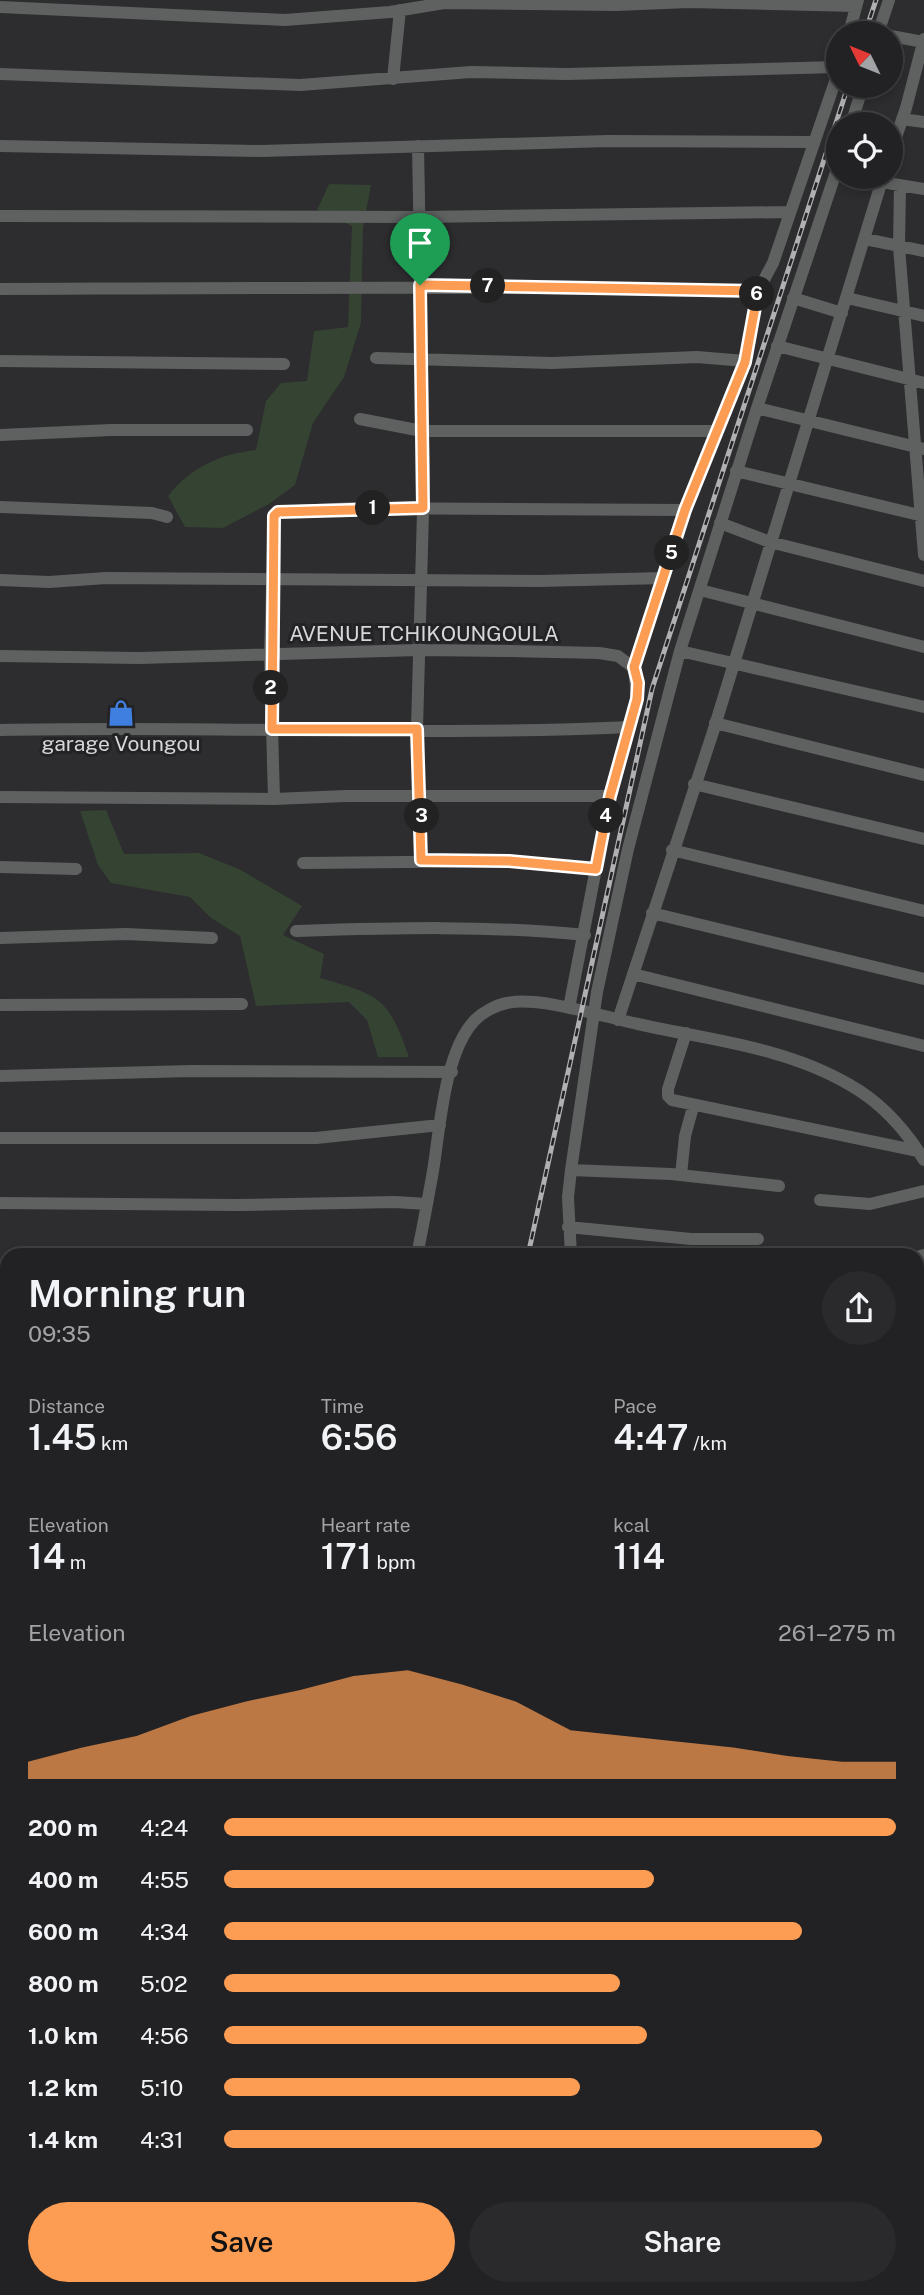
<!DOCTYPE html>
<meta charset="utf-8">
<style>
body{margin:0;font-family:"Public Sans",sans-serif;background:#2a292b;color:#f1f3f6;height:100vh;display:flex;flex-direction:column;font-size:26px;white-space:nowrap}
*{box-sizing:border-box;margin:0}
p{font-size:23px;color:#a2a3a6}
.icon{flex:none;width:38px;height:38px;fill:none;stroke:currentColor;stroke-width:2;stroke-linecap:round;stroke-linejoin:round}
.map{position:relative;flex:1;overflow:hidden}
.details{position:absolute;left:0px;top:1248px;width:924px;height:1048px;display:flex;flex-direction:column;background:#222123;border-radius:21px 21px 0 0;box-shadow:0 4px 10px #0003,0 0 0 2px #3f3e41}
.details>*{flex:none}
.needle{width:46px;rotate:313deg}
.fabs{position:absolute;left:826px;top:21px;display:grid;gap:14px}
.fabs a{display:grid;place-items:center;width:77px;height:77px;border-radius:50%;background:#222123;box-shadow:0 4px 10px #0003,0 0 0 2px #3f3e41;font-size:35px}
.pin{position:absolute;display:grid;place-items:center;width:60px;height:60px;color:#fff;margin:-72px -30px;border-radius:50% 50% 50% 0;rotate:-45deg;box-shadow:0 0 7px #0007}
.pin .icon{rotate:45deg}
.km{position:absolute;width:35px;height:35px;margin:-18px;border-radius:50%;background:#222;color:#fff;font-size:19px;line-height:35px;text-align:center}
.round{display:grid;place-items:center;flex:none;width:74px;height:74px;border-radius:37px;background:#2a292b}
.headline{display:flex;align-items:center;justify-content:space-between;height:119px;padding:0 28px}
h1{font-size:38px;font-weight:600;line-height:52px}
.figures{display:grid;grid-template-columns:repeat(3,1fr);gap:10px;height:119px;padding:7px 28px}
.figures div{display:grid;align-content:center}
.figures b{font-size:35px;font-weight:600}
.figures small{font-size:19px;font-weight:400}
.figures p{font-size:19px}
.chart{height:196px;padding:14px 28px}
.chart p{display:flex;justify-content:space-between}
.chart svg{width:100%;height:126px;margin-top:7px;fill:#fd9d54;opacity:.7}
.action{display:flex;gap:14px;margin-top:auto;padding:14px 28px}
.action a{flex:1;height:80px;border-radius:42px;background:#fd9d54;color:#111;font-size:28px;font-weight:600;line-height:80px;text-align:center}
.action a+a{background:#2a292b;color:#f1f3f6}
ul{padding:0 28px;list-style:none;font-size:23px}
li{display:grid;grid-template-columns:112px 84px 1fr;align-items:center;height:52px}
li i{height:18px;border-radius:9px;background:#fd9d54}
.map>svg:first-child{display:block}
.green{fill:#344332}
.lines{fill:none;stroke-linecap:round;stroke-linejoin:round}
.stream{stroke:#405a5a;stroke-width:2.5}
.minor{stroke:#5f6161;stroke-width:12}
.rail-casing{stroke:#b0b0b2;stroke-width:5}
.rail{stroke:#232225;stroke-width:2.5;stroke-dasharray:8;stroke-linecap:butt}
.route-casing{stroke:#fff;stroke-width:14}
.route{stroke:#fd9d54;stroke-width:9}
.labels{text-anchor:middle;stroke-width:6;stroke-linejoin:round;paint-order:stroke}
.street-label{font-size:21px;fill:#d7d7d9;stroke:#232225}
.poi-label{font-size:21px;fill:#d7d7d9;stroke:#232225}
</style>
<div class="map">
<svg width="924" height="2295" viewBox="0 0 924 2295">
<rect width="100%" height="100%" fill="#2d2c2f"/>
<path class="green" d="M329,184L371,185L363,228L361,323L344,377L313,423L295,485L269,504L223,528L185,527L168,496C191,467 220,454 256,450L266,401L281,383L307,381L314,331L348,327L352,226L317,210Z
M106,810L124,854L199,853L239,869L302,906L283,935L324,954L320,978C379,995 388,996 409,1057H378L367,1020L349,1002L256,1006L240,936L211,918L190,897L111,883L98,865L80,811Z
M917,1340H924V1478L917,1477Z"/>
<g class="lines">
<path class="stream" d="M0,1413L7,1414
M917,1457L924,1463"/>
<path class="minor" d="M0,7L285,20L390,12L444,3L616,5L689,2L856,6
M849,33L858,0
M878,33L889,0
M891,36L924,42
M0,74L300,85L471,72L567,74L838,67
M393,79L400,10
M902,119L924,122
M851,124L863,86
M0,146L261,151L608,141L814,142
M418,146L424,475L417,729L421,860
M891,152L906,108L924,39
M851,177L924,189
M900,186L899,247L924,555
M0,216L420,217L790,212
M865,239L924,251
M0,289C253,288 505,286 758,291
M793,298L842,313
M847,298L924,316
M777,346L924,383
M376,358L552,363L697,357L745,361
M0,361L284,364
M757,408L924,449
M360,419L422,431H715
M0,435L111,430H247
M736,471L923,516
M0,507L152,513L167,517
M720,523L770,542L924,581
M0,580L49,582L106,578L539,581L664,578
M700,590L924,647
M680,651L924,707
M0,656L139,658L419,650L509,651L599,653L618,656L634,668
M715,723L924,775
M0,730C210,725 420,737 629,727
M694,784L924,839
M0,797L274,799L346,796H610
M274,799L270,654L274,516L278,512L354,508L685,510
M672,850L924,911
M303,863L509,861L596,869
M0,867L76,869
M652,913L924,979
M296,931C393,928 489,925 585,935
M0,938L126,934L212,938
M633,974L924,1046
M0,1005L242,1004
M569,1008L610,796L637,699L634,668L685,510L745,361L758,291L773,263L838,73
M618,1020L713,732L883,177
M686,1033L668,1089V1096L672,1100L918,1151
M0,1076L191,1071L452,1072
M0,1138H316L440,1125
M571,1170L671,1174L779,1186
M681,1175L685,1136L693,1107
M820,1200L870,1204L924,1191
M0,1203L237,1205L395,1202L427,1204
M568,1227L691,1239H758
M417,1255C423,1227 428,1199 433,1171C440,1129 444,1052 475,1020C483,1012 496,1005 507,1003C540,996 604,1017 638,1024C709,1040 786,1047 850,1085C882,1103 905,1129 924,1160
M571,1255L568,1197L571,1170L597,992L628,849L680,651L757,408L838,166
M917,1257L924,1255
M0,1271H7
M917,1325L924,1322
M0,1334H7
M917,1511L924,1510
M0,1574H7
M917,1577H924
M0,1626H7
M917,1643L924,1642
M0,1677H7
M917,1728L924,1727
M0,1736H7
M0,1798H7
M0,1814L7,1808
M917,1821L924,1820
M0,1882L7,1877
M917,1912L924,1911
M0,1935L7,1930
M917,1997H924
M0,2031L7,2026
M0,2059H7
M917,2085H924
M917,2094H924
M0,2142L7,2141
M0,2152H7
M0,2164L7,2271
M917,2182H924
M917,2273L924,2272
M8,2289V2295
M180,2289L182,2295
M352,2289L353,2295
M507,2289L508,2295
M848,2289L849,2295
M565,2295L660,2289"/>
<defs>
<path id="rail" d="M865,33L876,0
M528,1255L652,689L848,86
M0,1847L7,1843"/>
</defs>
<use href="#rail" class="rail-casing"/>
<use href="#rail" class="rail"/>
</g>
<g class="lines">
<defs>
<path id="route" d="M420,285L758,291L745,362L685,510L634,667L638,683L637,699L610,796L596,869L509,861L421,860L417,729H272L274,516L278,512L423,508Z"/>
</defs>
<use href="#route" class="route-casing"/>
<use href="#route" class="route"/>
</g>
<defs>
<symbol id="shop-bare" viewBox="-9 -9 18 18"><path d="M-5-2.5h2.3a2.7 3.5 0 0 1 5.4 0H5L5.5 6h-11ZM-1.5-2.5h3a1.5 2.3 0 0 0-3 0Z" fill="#3f7fe0" stroke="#232225" stroke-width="2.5" paint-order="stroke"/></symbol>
</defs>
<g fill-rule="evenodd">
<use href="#shop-bare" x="102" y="694" width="38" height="38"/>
</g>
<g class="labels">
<g class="street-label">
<text x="424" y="641">AVENUE TCHIKOUNGOULA</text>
</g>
<g class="poi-label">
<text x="121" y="751">garage Voungou</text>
</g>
</g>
</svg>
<div class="fabs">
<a><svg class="needle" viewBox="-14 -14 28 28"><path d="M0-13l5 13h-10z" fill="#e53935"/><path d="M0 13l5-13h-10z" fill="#a2a3a6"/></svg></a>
<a><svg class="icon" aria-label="locate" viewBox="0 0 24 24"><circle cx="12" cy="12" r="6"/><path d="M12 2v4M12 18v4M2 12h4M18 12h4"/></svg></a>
</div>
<div class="pin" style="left:420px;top:285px;background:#1e9e55"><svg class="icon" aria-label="arrive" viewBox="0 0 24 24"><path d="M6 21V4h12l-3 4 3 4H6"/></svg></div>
<b class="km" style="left:373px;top:508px">1</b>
<b class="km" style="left:271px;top:688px">2</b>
<b class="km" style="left:422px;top:816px">3</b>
<b class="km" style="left:606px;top:816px">4</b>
<b class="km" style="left:672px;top:553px">5</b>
<b class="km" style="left:757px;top:294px">6</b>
<b class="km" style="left:488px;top:286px">7</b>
<section class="details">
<div class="headline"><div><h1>Morning run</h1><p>09:35</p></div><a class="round"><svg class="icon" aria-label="share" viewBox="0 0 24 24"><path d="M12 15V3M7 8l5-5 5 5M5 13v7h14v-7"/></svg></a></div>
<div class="figures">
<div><p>Distance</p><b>1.45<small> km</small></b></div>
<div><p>Time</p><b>6:56</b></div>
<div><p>Pace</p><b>4:47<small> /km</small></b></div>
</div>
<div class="figures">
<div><p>Elevation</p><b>14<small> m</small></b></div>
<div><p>Heart rate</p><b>171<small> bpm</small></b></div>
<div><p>kcal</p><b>114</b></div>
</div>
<div class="chart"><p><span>Elevation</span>261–275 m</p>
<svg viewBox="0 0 160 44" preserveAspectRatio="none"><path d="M0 44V38L10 33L20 29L30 22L40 17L50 13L60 8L70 6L80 11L90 17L100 27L110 29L120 31L130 33L140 36L150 38L160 38V44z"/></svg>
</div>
<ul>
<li><b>200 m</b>4:24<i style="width:100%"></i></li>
<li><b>400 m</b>4:55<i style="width:64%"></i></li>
<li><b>600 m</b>4:34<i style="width:86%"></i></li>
<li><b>800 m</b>5:02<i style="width:59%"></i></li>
<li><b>1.0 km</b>4:56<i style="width:63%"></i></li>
<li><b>1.2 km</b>5:10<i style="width:53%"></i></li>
<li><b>1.4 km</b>4:31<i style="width:89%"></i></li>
</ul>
<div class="action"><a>Save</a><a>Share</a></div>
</section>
</div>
